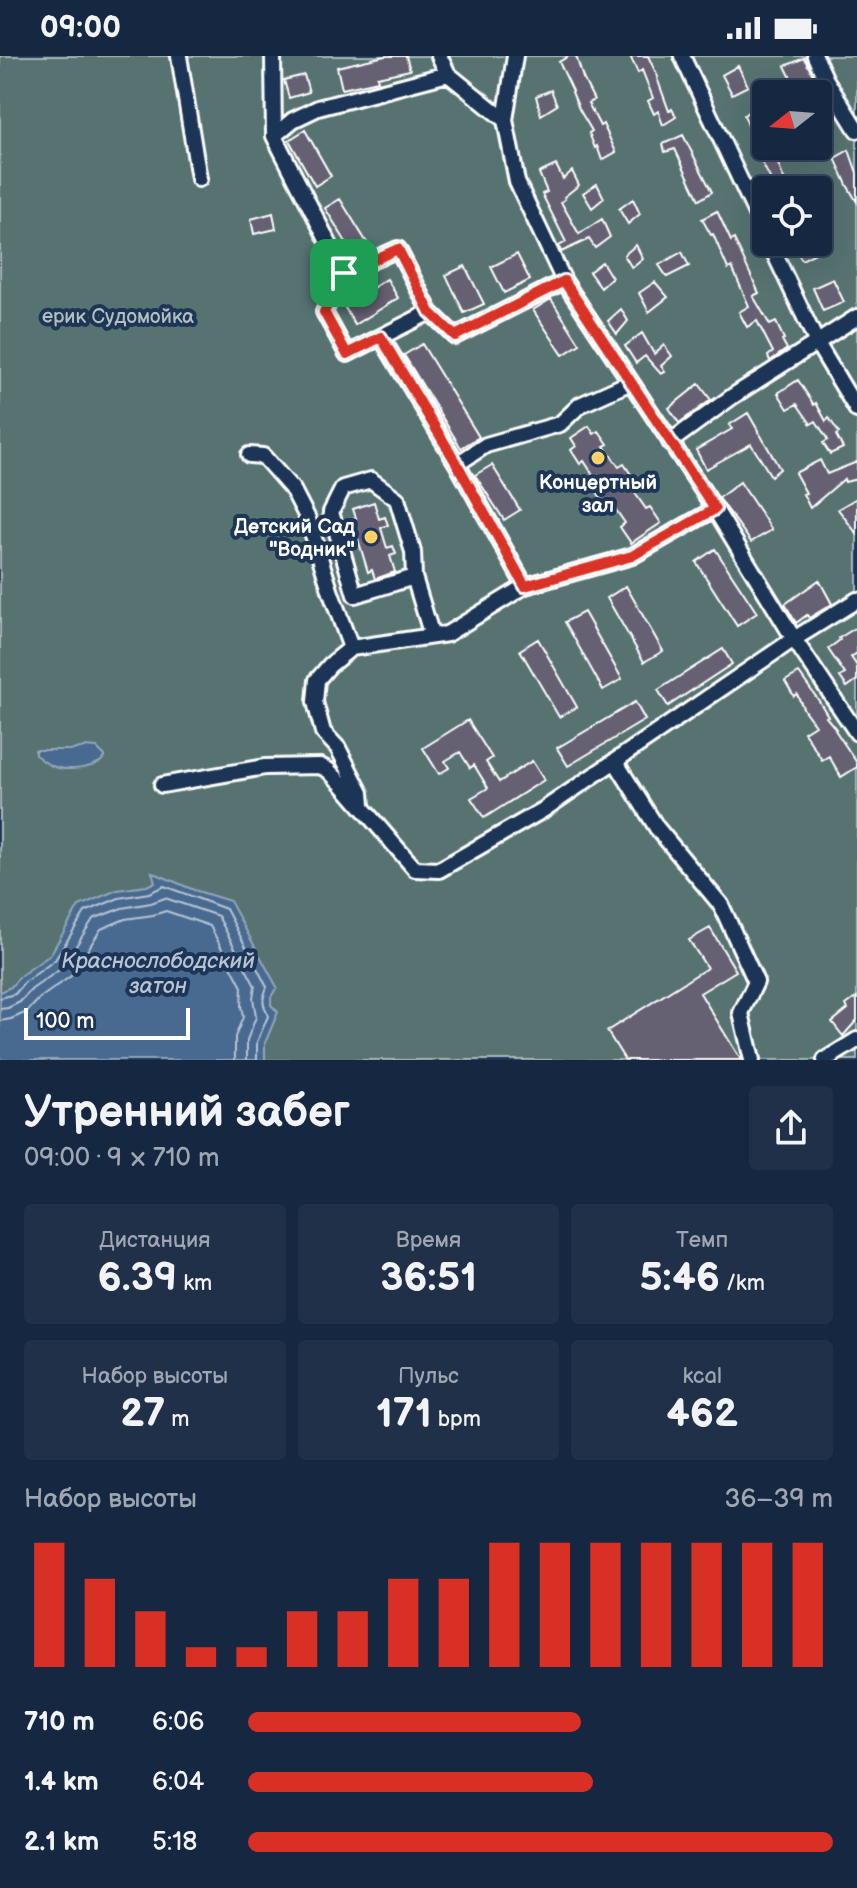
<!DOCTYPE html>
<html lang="ru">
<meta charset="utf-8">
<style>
body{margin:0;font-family:"Balsamiq Sans",sans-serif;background:#1f3048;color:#f1f3f6;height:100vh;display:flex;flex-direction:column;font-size:30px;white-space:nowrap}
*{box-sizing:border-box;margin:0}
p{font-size:26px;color:#9ea6b1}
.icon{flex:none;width:44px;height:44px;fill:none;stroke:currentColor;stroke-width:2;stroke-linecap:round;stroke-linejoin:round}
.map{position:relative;height:1004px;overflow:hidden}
.panel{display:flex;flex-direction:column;background:#162841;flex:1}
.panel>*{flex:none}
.needle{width:52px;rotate:253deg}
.fabs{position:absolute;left:752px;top:24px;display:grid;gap:16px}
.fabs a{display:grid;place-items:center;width:80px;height:80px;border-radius:8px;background:#162841;box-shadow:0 8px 32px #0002,0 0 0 2px #35445a;font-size:40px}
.scale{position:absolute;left:24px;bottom:20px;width:166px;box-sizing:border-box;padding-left:8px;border:4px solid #fff;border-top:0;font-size:22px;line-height:28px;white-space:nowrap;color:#fff;-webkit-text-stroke:6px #1d3557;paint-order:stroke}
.pin{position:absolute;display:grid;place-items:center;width:68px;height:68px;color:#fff;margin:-34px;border-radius:16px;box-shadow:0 4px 12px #0006}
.round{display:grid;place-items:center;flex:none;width:84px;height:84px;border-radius:8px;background:#1f3048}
.headline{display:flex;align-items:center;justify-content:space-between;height:136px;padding:0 24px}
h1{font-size:44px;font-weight:600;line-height:60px}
.metrics{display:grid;grid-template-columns:repeat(3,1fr);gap:12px;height:136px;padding:8px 24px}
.metrics div{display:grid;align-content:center;border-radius:8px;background:#1f3048;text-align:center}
.metrics b{font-size:40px;font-weight:600}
.metrics small{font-size:22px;font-weight:400}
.metrics p{font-size:22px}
.chart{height:224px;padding:16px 24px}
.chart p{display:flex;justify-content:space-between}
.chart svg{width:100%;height:144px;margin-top:8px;stroke:#d93025;stroke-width:6}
ul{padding:0 24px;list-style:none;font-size:26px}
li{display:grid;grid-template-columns:128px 96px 1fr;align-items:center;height:60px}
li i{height:20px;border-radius:10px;background:#d93025}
.status{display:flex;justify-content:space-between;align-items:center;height:56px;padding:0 40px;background:#162841;direction:ltr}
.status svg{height:22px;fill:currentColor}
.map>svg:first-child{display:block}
.green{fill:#567371;stroke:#aab9b8;stroke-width:2;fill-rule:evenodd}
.water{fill:#4a6b90;stroke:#92a6bc;stroke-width:2}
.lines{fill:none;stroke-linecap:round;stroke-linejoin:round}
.shore{stroke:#b7c4d3;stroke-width:2}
.building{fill:#666173;stroke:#fff;stroke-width:2}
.minor-casing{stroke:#fff;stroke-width:20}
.minor{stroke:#1d3557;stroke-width:14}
.route-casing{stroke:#fff;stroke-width:16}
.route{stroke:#d93025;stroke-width:10}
.poi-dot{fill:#ffd166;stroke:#1d3557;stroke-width:3}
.labels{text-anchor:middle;stroke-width:8;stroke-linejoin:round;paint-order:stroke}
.park-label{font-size:20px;fill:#b3c0bf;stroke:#1d3557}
.poi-label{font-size:20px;font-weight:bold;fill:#fff;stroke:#1d3557}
.water-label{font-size:22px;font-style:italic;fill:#b7c4d3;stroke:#1d3557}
</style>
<div class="status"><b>09:00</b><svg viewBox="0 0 49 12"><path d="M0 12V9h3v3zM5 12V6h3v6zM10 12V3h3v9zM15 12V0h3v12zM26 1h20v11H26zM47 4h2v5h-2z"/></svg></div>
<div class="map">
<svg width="857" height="1004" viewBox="0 0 857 1004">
<rect width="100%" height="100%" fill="#1d3557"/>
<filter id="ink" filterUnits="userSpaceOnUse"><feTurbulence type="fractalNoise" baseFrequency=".0125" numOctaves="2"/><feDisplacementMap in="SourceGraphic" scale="16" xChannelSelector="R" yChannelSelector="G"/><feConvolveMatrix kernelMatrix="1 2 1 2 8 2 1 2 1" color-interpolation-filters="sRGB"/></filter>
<g filter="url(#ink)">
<path class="green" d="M0,0H857V1004H0ZM766,38H818V90H766ZM766,134H818V186H766Z"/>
<path class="water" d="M84,691L97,692L105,700V702C94,713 67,716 52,710C46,708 40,702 35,699V694H73Z
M152,816L194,834L230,845L277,931L271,941V949L278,956L265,987V1004H0V936L11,931L20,920L50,899L79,850L117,834L147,830L155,826Z"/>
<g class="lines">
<path class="shore" d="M0,942L15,938L25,926L55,904L85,856L119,842L149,837L164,830L226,853L267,931C262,944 262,946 268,960L257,986V1004
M0,953L8,952L20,946L32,933L62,912L93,863L122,852L151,847L165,842L218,860L255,930L253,942L256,961L247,984V1004
M0,965L11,963L27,956L40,942L71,920L101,873L125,863L153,859L166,855L210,870L242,931L241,950L243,961L235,981V1004"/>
</g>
<path class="building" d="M385,0H406L410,14L377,21L378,25L342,33L337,11Z
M569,0H576L583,22L594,44L588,47L600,70L603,68L616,96L602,104L597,90L595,92L589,77L592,75L579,53L572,36L573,35L559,6Z
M630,0H648L658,21L657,22L669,55L672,53L676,61L663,69L658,55L654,58L648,45L653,42L642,14L638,17Z
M804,2L815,23L812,25L818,38H799L785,10Z
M738,10L748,30L732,38L722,19Z
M304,19L309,36L289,42L284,24Z
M768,22L777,38H761L757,27Z
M551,34L557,49L541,59L536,40Z
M758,48L766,64V67L752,79L744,59Z
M305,74L331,120L315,130L289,84Z
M683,79L712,136L699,144L675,93L665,96L663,88Z
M766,85V90H777L780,104L777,105L788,134H769L765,127L771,124L754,91Z
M849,94L857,117V146L847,129L835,102Z
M556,109L563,123L572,115L579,129L564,141L565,143L561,146L579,178L602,163L610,181L595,192L589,183L561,196L559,190L566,186L542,138L547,136L539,117Z
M597,128L604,142L592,152L583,137Z
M340,143L369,190L354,199L325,152Z
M633,143L640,158L628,168L619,153Z
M717,155L731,185L734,183L759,237L753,240L770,269L776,266L784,283L782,284L787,293L770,305L768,300L773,296L757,265L747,271L739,256L749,250L732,211L728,213L713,178L711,179L702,163Z
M273,157L276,173L254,178L251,163Z
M791,186H818L821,194L802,204Z
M636,189L643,203L632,212L624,199Z
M682,196L689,210L667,221L659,209Z
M517,198L530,224L504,237L491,211Z
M602,206L612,222L601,232L589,216Z
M465,210L484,248L464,257L446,219Z
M387,223L398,242L355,269L344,250Z
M833,223L844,246L823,255L813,232Z
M655,226L668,241L649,256L639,237Z
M551,243L580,288L563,299L533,254Z
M621,253L628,265L617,278L608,265Z
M642,277L654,298L664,289L672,300L661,310L665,316L661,318L645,300L636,307L625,290Z
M422,288L479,381L461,392L404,299Z
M798,324L814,349L816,347L826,365L829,362L839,377L836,379L843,392L830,398L823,387L828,384L816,365L811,368L797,348L788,353L778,337Z
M699,328L711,344L679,367L669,352Z
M748,357L780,413L771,420L751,388L706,413L696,394L732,373L729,369Z
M589,370L594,378L599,375L608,388L604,390L619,411L624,408L636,426L630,430L646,453L650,451L661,467L631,487L620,471L625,467L609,444L604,447L592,428L597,425L584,405L580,408L571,394L576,390L571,382Z
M820,404L827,418L857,406V423L845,426L844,423L810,452L803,438L806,437L795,417Z
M492,409L520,454L504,464L475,419Z
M740,426L772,474L751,486L719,442Z
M857,442V478L838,453Z
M374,446L379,463L385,461L388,469L381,472L387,492L393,490L396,498L390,500L395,516L375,523L372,514L368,516L352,463L356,462L353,453Z
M715,493L757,557L737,570L696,506Z
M819,524L832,548L809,562L807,559L796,567L785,548Z
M626,530L663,595L644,606L607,542Z
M584,556L622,623L603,634L565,566Z
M857,571V597L851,601L857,610V624L847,631L840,621L845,618L828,593L840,584L839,582Z
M538,583L577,651L559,661L520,594Z
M723,593L732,608L668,650L658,634Z
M799,617L819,645L828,660L826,661L836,673L835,674L857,707V711L841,721L829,700L822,704L804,676L815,669L804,654L797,638L794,640L785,625Z
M635,646L645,664L568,710L557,692Z
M468,664L492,702L486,706L499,726L532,705L544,724L484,762L471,742L488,732L474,709L470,712L460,696L445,705L449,712L439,718L423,692Z
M710,872L736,915L700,937L741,1004H625L607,975L707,912L689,884Z
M857,941V964L843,980L832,966L848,953L846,949Z"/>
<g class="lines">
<defs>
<path id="minor" d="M179,0L199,123
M273,0L274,80
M439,0L448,18
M515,0L505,64L517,126L564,225L715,453L794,583L857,677
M682,0L766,179
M815,0L826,24L857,74
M769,186L817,287L857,354
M344,217L274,80L293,64L318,52L448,18L505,64
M430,256L398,193L344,217L324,256L347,298L430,256L455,280L564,225
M381,281L457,408L525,530
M670,386L733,340L857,261
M249,399L263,400L293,434L308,463L331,537L351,592
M457,408L486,389L560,368L580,349L631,326
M414,521L413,496L397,443L371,424L343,432L331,456L355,539L414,521L432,580
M615,705L657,772L721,849L756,926L741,957L752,1004
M162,729L265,711L320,710L328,714L341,727L415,813L439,814L543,754L794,583L857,544
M362,749L361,737L338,692L323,676L315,646L317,624L330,609L351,592L447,578L525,530L632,500L715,453
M825,1004L857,984"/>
</defs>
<use href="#minor" class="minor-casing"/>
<use href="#minor" class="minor"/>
</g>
</g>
<g class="lines" filter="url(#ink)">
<defs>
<path id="route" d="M398,193L430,256L455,280L564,225L715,453L632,500L525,530L457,408L381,281L347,298L324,256L344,217Z"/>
</defs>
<use href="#route" class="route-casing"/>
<use href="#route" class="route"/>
</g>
<g class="poi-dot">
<circle cx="598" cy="402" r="8"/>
<circle cx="371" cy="481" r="8"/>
</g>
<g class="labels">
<g class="park-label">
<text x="118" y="267">ерик Судомойка</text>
</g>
<g class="poi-label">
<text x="598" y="433">Концертный<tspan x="598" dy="23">зал</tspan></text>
<text x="355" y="477" text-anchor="end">Детский Сад<tspan x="355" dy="23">"Водник"</tspan></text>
</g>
<g class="water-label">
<text x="158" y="912">Краснослободский<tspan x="158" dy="25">затон</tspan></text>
</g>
</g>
</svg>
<div class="fabs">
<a><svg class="needle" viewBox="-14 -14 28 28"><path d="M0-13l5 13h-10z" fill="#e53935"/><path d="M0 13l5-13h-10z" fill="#9ea6b1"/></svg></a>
<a><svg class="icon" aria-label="locate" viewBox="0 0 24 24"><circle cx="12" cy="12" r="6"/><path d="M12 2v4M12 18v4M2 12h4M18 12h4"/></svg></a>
</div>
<div class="scale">100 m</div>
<div class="pin" style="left:344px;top:217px;background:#1e9e55"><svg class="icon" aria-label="arrive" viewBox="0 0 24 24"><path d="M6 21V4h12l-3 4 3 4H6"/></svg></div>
</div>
<section class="panel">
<div class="headline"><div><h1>Утренний забег</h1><p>09:00 · 9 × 710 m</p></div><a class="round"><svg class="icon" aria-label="share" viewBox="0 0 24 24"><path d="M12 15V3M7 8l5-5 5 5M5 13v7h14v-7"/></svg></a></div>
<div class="metrics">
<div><p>Дистанция</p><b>6.39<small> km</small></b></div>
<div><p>Время</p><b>36:51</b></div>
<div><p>Темп</p><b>5:46<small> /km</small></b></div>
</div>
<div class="metrics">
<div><p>Набор высоты</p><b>27<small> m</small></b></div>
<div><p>Пульс</p><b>171<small> bpm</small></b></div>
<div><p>kcal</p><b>462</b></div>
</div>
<div class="chart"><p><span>Набор высоты</span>36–39 m</p>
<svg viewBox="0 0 160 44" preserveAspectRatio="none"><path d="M5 44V6M15 44V17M25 44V27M35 44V38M45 44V38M55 44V27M65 44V27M75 44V17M85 44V17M95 44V6M105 44V6M115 44V6M125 44V6M135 44V6M145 44V6M155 44V6"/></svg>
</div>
<ul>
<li><b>710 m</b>6:06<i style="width:57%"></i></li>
<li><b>1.4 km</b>6:04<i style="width:59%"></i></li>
<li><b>2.1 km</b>5:18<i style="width:100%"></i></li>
</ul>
</section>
